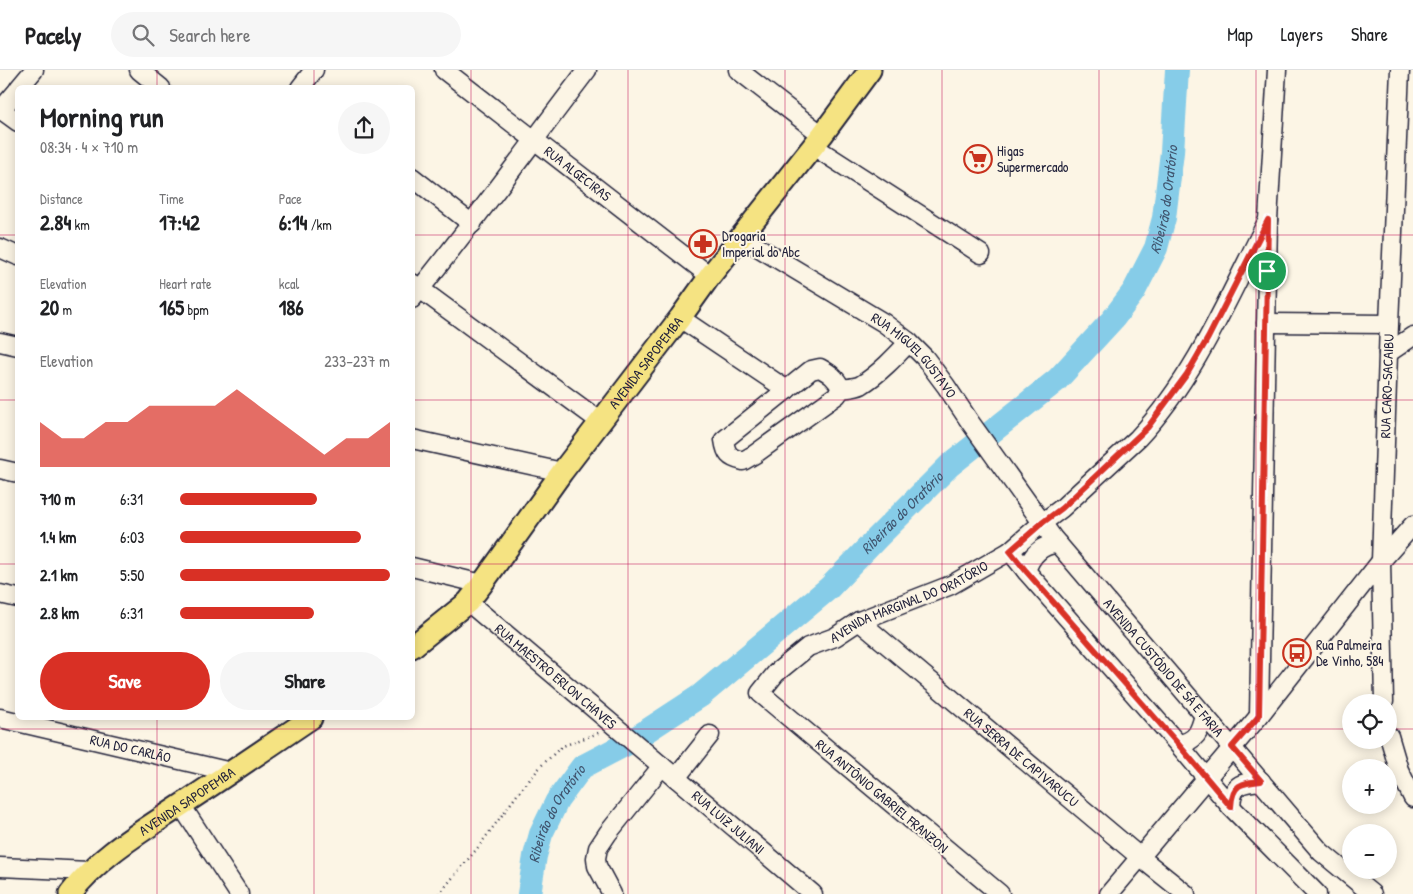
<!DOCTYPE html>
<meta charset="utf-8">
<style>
body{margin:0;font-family:"Patrick Hand",sans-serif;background:#f6f6f6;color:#202124;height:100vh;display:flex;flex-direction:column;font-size:19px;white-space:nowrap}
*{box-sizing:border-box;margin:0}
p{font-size:16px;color:#757577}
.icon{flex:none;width:28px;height:28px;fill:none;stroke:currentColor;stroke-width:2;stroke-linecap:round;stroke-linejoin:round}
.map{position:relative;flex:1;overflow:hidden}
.drawer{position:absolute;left:15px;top:15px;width:400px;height:635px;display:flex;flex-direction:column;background:#fff;border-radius:8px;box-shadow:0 2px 12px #0003}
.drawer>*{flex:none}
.controls{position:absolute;left:1342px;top:624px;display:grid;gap:10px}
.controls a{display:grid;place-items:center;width:55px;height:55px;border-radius:50%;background:#fff;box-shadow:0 2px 12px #0003;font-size:25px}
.pin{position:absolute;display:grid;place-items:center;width:42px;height:42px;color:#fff;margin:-21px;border:2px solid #fff;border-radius:50%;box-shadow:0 1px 5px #0007}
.round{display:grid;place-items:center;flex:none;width:52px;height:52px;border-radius:26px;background:#f6f6f6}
.summary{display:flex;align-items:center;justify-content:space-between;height:85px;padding:0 25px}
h1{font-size:28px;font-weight:700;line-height:38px}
.stats{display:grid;grid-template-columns:repeat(3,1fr);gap:8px;height:85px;padding:5px 25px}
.stats div{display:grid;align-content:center}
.stats b{font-size:21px;font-weight:700}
.stats small{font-size:14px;font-weight:400}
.stats p{font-size:14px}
.chart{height:140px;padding:10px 25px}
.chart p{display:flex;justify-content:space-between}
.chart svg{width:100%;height:90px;margin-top:5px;fill:#d93025;opacity:.7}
.primary-button{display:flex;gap:10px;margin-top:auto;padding:10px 25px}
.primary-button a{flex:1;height:58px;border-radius:30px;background:#d93025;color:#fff;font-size:20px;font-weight:700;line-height:58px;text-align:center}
.primary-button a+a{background:#f6f6f6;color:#202124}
ul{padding:0 25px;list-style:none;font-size:16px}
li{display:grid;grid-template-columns:80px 60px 1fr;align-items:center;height:38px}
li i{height:12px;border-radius:6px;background:#d93025}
header{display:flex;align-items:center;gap:30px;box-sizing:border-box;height:70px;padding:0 25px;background:#fff;border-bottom:1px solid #e0e0e0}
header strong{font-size:24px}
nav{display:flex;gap:28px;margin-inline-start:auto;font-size:18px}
.search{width:350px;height:45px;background:#f6f6f6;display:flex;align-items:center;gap:12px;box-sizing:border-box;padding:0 18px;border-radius:28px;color:#757577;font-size:19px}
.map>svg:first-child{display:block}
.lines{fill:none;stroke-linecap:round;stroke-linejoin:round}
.river{stroke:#86cce8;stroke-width:24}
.minor-casing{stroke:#22223b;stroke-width:21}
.major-casing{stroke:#22223b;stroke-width:25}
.path{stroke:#22223b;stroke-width:2.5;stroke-dasharray:1 4;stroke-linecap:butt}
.minor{stroke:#fcf5e5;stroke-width:18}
.major{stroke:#f5e382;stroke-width:21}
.route-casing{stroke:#fff;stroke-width:10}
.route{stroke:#d93025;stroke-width:6}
.grid{fill:none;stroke:#c2185b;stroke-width:1;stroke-opacity:0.55}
.labels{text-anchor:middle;stroke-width:4;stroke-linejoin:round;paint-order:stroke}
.poi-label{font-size:14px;fill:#22223b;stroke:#fcf5e5;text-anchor:start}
.street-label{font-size:14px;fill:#22223b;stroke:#fcf5e5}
.water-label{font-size:15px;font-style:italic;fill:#40556f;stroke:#fcf5e5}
</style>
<header>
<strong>Pacely</strong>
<div class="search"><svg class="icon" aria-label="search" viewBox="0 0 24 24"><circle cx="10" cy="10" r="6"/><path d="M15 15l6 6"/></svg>Search here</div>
<nav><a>Map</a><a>Layers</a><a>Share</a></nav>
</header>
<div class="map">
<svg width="1413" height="824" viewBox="0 0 1413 824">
<rect width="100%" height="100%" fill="#fcf5e5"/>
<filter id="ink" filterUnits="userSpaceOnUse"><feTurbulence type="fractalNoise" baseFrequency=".02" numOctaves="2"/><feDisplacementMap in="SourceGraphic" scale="10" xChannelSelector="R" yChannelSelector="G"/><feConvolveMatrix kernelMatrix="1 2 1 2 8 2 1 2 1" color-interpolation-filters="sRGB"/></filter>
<g filter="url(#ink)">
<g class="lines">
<path class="river" id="s1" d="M529,824L535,786L541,764L557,731L582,697L628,673L700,626L829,518L877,468L950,395L1057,310L1113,249L1134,221L1156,178L1164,148L1172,82L1177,0"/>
<defs>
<g id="minor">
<path d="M139,0L161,18"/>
<path id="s2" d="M444,0L710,206"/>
<path d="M738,0L822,65"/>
<path d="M19,18L34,0"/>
<path d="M300,18L314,0"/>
<path d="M0,39L18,52"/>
<path d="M0,41L18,20"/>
<path d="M813,76L981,184"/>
<path d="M412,107L472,154"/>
<path id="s3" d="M741,167L884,253L909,272L925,288L946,316L970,352L1053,468L1321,782L1372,824"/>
<path d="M0,178L18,186"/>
<path d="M412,213L601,352"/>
<path d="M412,229C473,154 529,76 587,0"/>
<path d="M680,248L787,320"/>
<path d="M1266,253L1389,254"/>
<path d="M0,272L18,276"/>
<path d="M1388,283L1413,266"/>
<path d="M820,298C829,303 837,308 841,319L837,325L755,384L743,391C729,388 726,384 724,370L811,300Z"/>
<path d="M841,319C847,318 855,318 861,315C879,304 895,287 909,272"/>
<path d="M412,369L562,402"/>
<path d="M0,399L18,403"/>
<path d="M1010,481L1026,501L1178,674L1231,737L1317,824"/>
<path d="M412,497L482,514"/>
<path d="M1026,501C1031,486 1041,474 1058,474"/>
<path d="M0,524L18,528"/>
<path id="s4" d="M468,532L813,824"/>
<path id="s5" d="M859,551L1141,788L1186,824"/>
<path id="s6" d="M1384,632L1381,491L1389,254L1400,0"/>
<path d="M1259,646L1268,150L1277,0"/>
<path id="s7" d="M0,648L231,702"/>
<path d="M1389,666L1399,700L1413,728"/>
<path d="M1178,674C1196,672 1200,661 1204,645"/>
<path d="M676,708L710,665"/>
<path d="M181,735L239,824"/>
<path d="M1231,737C1232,714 1240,713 1261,711"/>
<path d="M0,797L89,801"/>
<path d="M612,824L597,796L596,788L598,778L608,763L662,696"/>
<path id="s8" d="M1000,824L760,623L776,603L808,577L835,567L859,551L951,515L1010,481L1042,453L1062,438L1138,368C1197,305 1229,225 1268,150"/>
<path d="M1109,824L1259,646L1381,491L1413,455"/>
</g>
<g id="major">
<path id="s9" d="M412,577L468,532L482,514L562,402L680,248L710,206L822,65L870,0"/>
<path id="s10" d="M70,824C99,786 141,762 180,736C224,707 268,677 311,648"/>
</g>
</defs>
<use href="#minor" class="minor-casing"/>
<use href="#major" class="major-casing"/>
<path class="path" d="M439,824L476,780L517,725L541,696L558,680L563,676L601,662"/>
<use href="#minor" class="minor"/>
<use href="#major" class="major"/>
</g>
</g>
<g class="lines" filter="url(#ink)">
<defs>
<path id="route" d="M1268,150L1259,646L1232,677L1261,711C1241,713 1232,714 1231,737L1178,674L1026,501L1010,481L1042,453L1062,438L1148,357L1187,304L1208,268Z"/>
</defs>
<use href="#route" class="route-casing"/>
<use href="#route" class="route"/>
</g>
<path class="grid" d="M157,0V18M314,0V18M471,0V824M628,0V824M785,0V824M942,0V824M1099,0V824M1256,0V824M0,165H18M412,165H1413M0,330H18M412,330H1413M0,494H18M412,494H1413M157,648V824M314,648V824M0,659H1351M1389,659H1413"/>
<defs>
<symbol id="supermarket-ring" viewBox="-11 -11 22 22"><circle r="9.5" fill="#fcf5e5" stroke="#c8321e" stroke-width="1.5"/><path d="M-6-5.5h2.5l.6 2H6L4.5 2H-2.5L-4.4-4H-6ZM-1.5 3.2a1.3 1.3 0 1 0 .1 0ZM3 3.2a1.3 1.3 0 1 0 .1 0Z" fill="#c8321e"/></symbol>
<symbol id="pharmacy-ring" viewBox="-11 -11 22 22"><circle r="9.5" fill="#fcf5e5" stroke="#c8321e" stroke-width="1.5"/><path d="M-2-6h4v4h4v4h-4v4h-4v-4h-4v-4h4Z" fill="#c8321e"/></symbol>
<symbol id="bus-ring" viewBox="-11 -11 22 22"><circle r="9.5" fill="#fcf5e5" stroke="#c8321e" stroke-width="1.5"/><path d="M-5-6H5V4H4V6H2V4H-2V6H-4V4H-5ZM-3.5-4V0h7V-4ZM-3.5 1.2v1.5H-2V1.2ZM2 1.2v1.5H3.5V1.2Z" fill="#c8321e"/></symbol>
</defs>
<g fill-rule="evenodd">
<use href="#supermarket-ring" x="962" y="73" width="32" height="32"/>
<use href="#pharmacy-ring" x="687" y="158" width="32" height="32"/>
<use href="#bus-ring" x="1281" y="567" width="32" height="32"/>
</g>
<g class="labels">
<g class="poi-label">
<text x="997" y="86">Higas<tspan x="997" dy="16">Supermercado</tspan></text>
<text x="722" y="171">Drogaria<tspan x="722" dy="16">Imperial do Abc</tspan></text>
<text x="1316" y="580">Rua Palmeira<tspan x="1316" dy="16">De Vinho, 584</tspan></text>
</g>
<g class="street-label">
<text dy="5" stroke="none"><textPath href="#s2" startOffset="169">RUA ALGECIRAS</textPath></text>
<text dy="5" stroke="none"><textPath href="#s3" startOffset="211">RUA MIGUEL GUSTAVO</textPath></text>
<text dy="5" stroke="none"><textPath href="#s9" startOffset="370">AVENIDA SAPOPEMBA</textPath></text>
<text dy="5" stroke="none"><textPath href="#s6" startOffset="316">RUA CARO-SACAIBU</textPath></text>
<text dy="5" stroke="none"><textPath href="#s8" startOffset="491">AVENIDA MARGINAL DO ORATÓRIO</textPath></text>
<text dy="5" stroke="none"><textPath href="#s3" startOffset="612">AVENIDA CUSTÓDIO DE SÁ E FARIA</textPath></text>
<text dy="5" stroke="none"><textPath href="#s4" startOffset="115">RUA MAESTRO ERLON CHAVES</textPath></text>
<text dy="5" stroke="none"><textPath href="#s7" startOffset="134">RUA DO CARLÃO</textPath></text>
<text dy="5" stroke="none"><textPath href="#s5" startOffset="212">RUA SERRA DE CAPIVARUCU</textPath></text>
<text transform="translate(882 726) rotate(40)" y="5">RUA ANTÔNIO GABRIEL FRANZON</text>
<text dy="5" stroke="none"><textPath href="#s10" startOffset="150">AVENIDA SAPOPEMBA</textPath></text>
<text dy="5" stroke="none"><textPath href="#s4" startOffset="341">RUA LUIZ JULIANI</textPath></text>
</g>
<g class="water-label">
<text dy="5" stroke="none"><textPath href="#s1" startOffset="971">Ribeirão do Oratório</textPath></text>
<text dy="5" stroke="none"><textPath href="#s1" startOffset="551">Ribeirão do Oratório</textPath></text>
<text dy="5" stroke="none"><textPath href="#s1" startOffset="86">Ribeirão do Oratório</textPath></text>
</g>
</g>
</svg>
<div class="controls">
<a><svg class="icon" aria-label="locate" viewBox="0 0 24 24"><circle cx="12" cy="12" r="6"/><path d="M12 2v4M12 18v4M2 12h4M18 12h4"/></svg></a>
<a>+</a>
<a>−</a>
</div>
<div class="pin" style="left:1267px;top:201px;background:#1e9e55"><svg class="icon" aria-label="arrive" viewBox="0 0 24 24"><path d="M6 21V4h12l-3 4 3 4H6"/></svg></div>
<section class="drawer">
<div class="summary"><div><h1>Morning run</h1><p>08:34 · 4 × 710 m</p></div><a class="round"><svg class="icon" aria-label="share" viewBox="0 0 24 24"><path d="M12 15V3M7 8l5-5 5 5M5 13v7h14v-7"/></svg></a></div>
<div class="stats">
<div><p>Distance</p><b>2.84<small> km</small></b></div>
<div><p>Time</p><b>17:42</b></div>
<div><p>Pace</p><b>6:14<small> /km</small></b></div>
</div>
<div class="stats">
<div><p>Elevation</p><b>20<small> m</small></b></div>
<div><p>Heart rate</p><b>165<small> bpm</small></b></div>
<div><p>kcal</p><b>186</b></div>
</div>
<div class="chart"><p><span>Elevation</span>233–237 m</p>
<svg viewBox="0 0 160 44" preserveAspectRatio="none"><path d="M0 44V22L10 30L20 30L30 22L40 22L50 14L60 14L70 14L80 14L90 6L100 14L110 22L120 30L130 38L140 30L150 30L160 22V44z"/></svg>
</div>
<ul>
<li><b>710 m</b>6:31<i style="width:65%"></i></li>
<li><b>1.4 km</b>6:03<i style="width:86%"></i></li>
<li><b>2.1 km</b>5:50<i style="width:100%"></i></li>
<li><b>2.8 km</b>6:31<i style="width:64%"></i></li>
</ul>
<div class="primary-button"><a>Save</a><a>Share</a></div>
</section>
</div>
